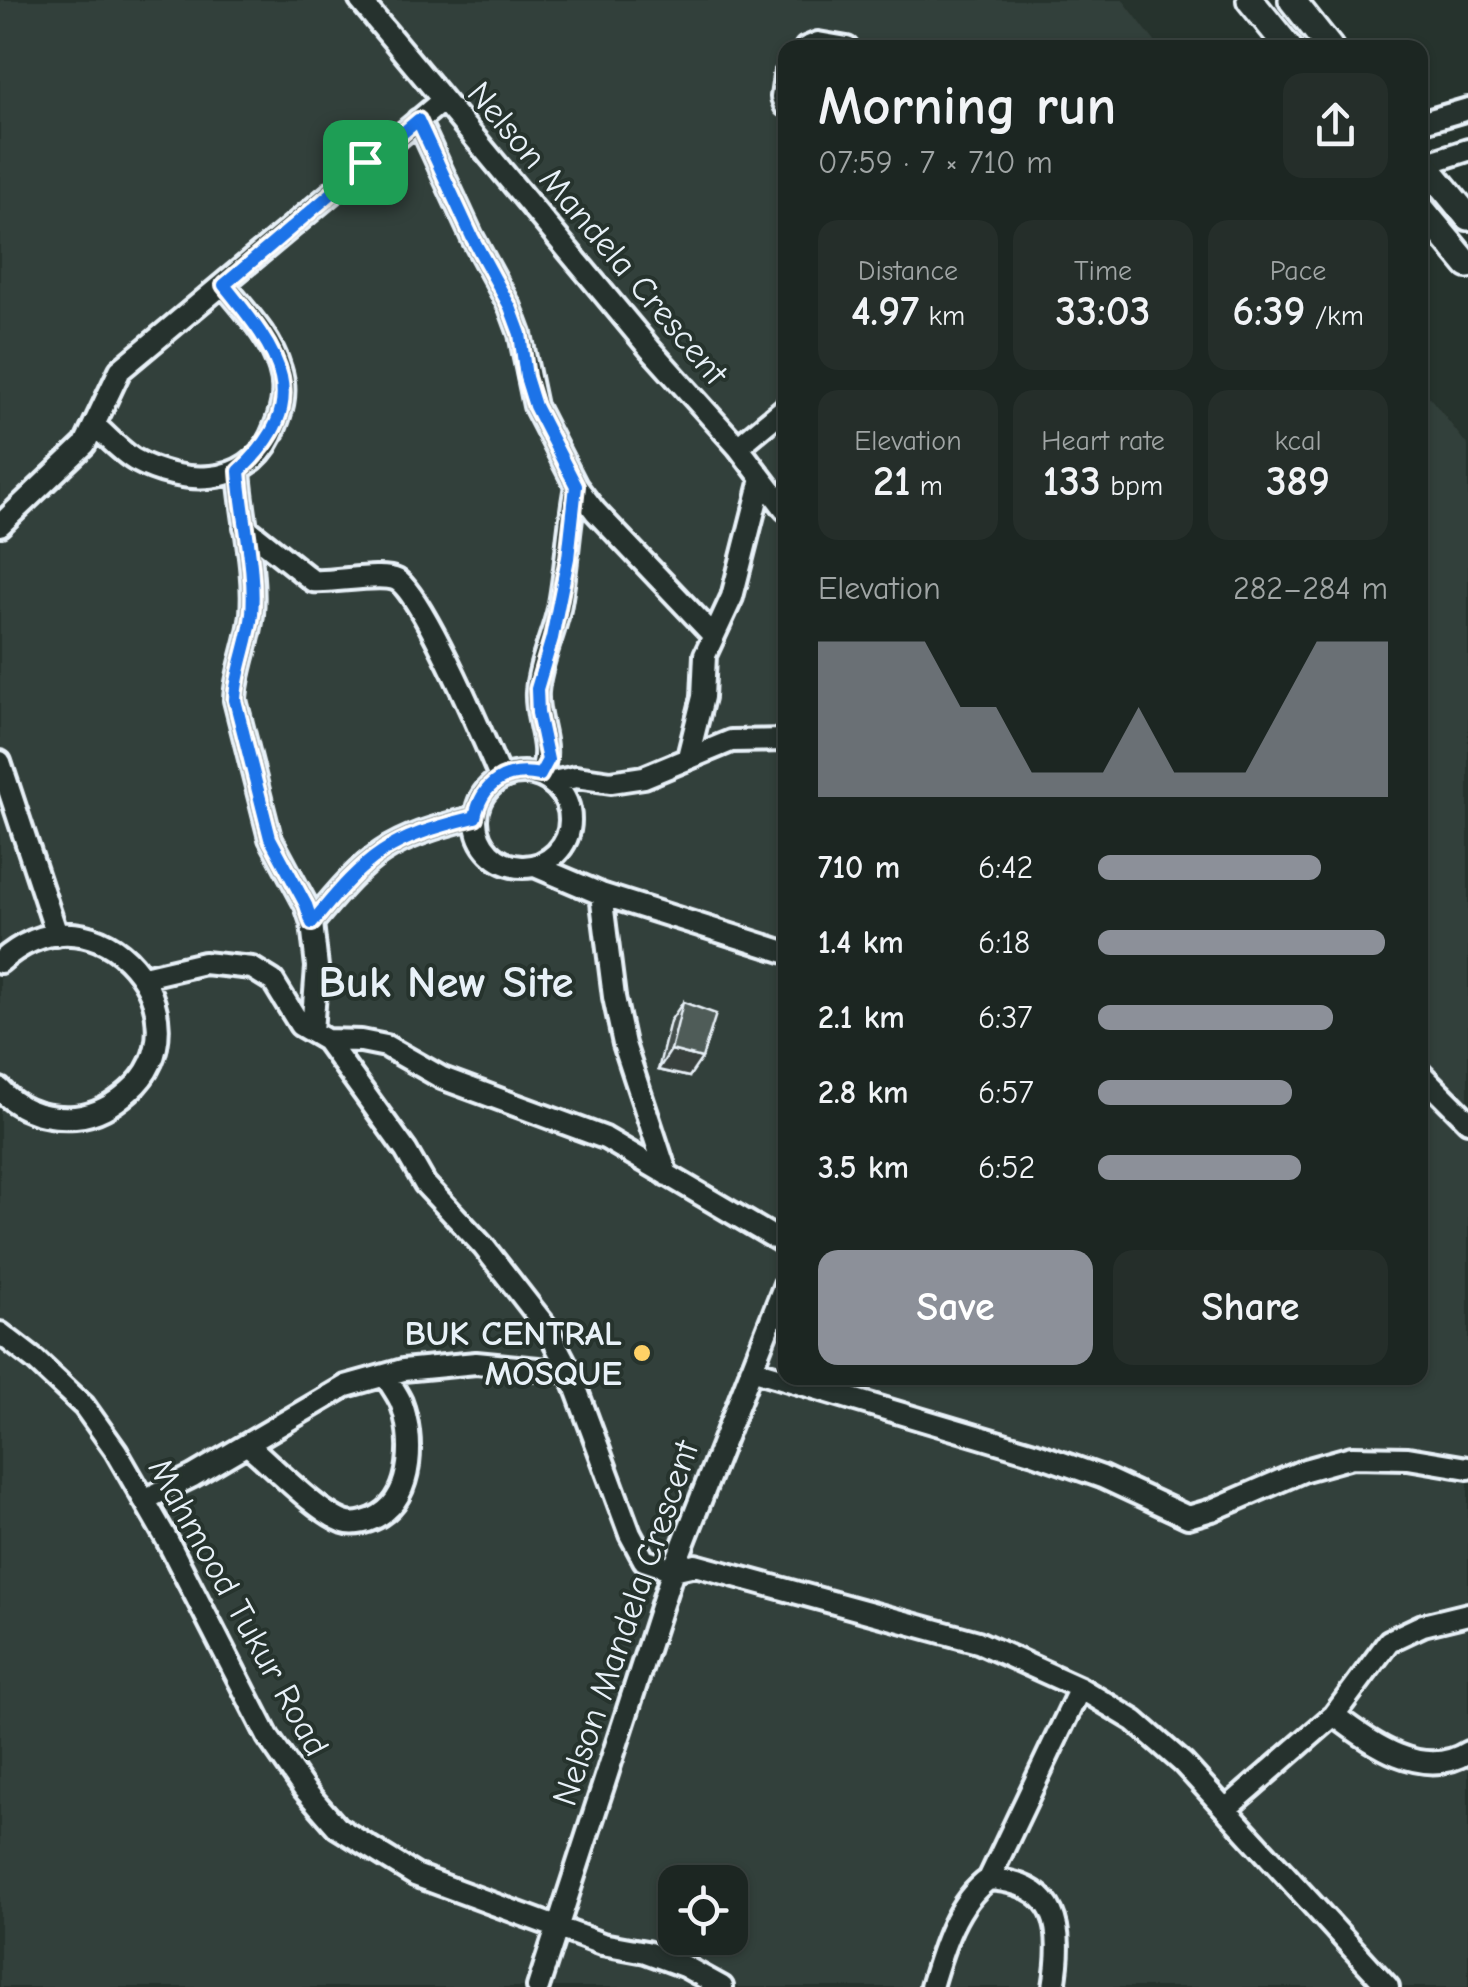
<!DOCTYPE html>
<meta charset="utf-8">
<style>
body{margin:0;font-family:"Comic Neue",sans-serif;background:#252e2a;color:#f1f3f6;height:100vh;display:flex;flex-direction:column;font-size:38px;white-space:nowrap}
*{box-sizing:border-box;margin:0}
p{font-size:32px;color:#a0a5a5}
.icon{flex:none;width:55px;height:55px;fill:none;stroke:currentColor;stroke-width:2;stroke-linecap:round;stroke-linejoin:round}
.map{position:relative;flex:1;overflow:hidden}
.details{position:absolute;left:778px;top:40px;width:650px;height:1345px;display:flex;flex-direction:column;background:#1c2622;border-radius:20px;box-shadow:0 2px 8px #0004,0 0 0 2px #3a4340}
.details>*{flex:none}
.fabs{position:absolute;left:658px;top:1865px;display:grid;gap:20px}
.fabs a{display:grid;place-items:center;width:90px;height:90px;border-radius:20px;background:#1c2622;box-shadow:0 2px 8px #0004,0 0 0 2px #3a4340;font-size:50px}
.pin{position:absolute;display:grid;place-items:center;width:85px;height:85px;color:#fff;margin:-42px;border-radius:20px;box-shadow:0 5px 15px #0006}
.round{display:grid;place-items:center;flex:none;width:105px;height:105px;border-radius:20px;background:#252e2a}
.overview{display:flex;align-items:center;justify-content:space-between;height:170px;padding:0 40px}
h1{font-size:55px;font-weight:700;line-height:75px}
.metrics{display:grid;grid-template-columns:repeat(3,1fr);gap:15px;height:170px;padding:10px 40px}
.metrics div{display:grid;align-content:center;border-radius:20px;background:#252e2a;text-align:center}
.metrics b{font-size:42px;font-weight:700}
.metrics small{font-size:28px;font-weight:400}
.metrics p{font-size:28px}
.chart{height:280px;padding:20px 40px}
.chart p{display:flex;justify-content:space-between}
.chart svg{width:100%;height:180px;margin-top:10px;fill:#8c9099;opacity:.7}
.action{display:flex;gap:20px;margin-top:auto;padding:20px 40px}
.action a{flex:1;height:115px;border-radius:20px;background:#8c9099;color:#fff;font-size:40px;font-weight:700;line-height:115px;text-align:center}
.action a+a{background:#252e2a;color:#f1f3f6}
ul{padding:0 40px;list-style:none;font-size:32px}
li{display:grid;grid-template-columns:160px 120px 1fr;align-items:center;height:75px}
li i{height:25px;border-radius:12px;background:#8c9099}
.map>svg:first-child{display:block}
.built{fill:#333f3a;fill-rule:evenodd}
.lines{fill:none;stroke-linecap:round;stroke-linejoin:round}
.minor-casing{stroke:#e8f1f8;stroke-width:28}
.major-casing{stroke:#e8f1f8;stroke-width:32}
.minor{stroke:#26332d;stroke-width:20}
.major{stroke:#26332d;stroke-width:25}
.wall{fill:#454f4d;stroke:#e8f1f8;stroke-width:2.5}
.shaded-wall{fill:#38403e;stroke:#e8f1f8;stroke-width:2.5}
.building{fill:#505c59;stroke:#e8f1f8;stroke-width:2.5}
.route-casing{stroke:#fff;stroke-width:20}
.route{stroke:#1a73e8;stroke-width:12}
.poi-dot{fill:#ffd166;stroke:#26332d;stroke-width:4}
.labels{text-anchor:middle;stroke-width:8;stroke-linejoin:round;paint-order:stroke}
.street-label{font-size:35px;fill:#e8f1f8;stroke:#26332d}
.poi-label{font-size:35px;font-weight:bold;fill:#e8f1f8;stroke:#26332d;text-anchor:end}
.district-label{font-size:45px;font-weight:bold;fill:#e8f1f8;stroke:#26332d}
</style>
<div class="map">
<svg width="1468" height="1987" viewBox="0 0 1468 1987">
<rect width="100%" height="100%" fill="#26332d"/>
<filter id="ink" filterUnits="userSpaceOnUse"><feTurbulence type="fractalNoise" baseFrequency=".01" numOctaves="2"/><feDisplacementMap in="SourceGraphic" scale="20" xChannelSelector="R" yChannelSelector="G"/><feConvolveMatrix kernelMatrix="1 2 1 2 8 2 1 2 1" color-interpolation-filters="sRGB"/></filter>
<g filter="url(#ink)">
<path class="built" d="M0,0H1123L1159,47L785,48V1378H1420V385L1468,446V1987H0ZM675,1882H730V1938H675Z"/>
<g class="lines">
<defs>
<path id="minor" d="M360,0L650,349L738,447L785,509
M806,48L818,43L847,48
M785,76L782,97L785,105
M418,120L472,237L510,307L520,334L535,406L576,486L595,511L714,636
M1420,123L1468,109
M1424,164L1468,150
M94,425C107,436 121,452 135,460C181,485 246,488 271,436C281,414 288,393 280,369C271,337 244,310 224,285
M738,447L785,408
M239,471C242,518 256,567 252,614C249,644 236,670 235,700L270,838L306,905L312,923L317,967L312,1031
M0,525L85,444L120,370L443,100
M245,527L313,581C333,583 381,572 397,580C422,594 486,744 500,777
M688,757L703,697L705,655L732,597L762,479
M0,762L57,935
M476 820a47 47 0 1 1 94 0a47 47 0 1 1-94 0Z
M540,775C554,747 535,722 537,692C539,664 553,636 559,609C567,568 568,527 576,486
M553,782L576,777L611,782L644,777L731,741L785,740
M535,866L601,894L785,952
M601,894L614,997L624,1044L667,1175
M312,923C369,853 387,839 475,817
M0,962C102,872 211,1020 129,1091C113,1105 97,1115 75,1117C46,1119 19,1111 0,1089
M144,977L204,963L252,968L273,981L300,1025L326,1040L406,1151L425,1184L484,1247L547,1328L570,1372L630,1534L644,1560L673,1570L695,1565L978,1642L1080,1688L1135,1721L1183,1763L1388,1987
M326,1040L361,1041L386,1046L442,1078L605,1138L785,1244
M1420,1073L1468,1121
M0,1333L35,1360L84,1406L116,1451L166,1538L268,1737L304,1789L337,1827L415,1875L602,1944L646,1952L684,1966L722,1987
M751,1369L1034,1453L1102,1477L1188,1517L1212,1510L1305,1470L1352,1457L1408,1458L1468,1468
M248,1445C273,1466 316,1511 344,1522C355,1526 371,1521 380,1515C414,1494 414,1436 401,1402C397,1393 390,1384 385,1375
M144,1500L193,1476L346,1386L403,1370L476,1363L570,1372
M1334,1715C1370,1743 1423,1781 1468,1752
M1226,1809L1334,1715L1389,1641L1423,1625L1468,1614
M989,1879C1059,1884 1064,1927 1054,1987
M538,1987L673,1570L785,1284
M931,1987C942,1949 956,1902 989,1879L1080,1688"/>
<path id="major" d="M1250,0L1289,48
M1292,0L1330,48
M1420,159L1468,217
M1420,207L1468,265"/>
</defs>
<use href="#minor" class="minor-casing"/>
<use href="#major" class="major-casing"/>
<use href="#minor" class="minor"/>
<use href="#major" class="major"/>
</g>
<path class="wall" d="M683,1002L689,1077L658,1070L670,1021Z"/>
<path class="shaded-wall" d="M671,1050L702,1058L689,1077L658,1070Z"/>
<path class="building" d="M683,1002L716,1014L702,1058L671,1050Z"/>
</g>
<g class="lines" filter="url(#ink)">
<defs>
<path id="route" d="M418,120L472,237L510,307L520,334L526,377L535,406L576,486L568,558L552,638L537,689L538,713L548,760L540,775C506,768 482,783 475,817C387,839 369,853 312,923L306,905L270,838L235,700C236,670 249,643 252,614C256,567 242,518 239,471C316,400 279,353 224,285Z"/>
</defs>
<use href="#route" class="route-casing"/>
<use href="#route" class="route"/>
</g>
<circle class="poi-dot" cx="642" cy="1353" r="10"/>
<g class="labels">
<g class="street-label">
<text transform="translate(598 233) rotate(50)" y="12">Nelson Mandela Crescent</text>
<text transform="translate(239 1607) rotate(61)" y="12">Mahmood Tukur Road</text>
<text transform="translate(625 1623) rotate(-71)" y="12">Nelson Mandela Crescent</text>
</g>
<g class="poi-label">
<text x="622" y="1345">BUK CENTRAL<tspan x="622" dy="40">MOSQUE</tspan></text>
</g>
<g class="district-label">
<text x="446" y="997">Buk New Site</text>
</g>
</g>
</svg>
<div class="fabs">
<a><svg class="icon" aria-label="locate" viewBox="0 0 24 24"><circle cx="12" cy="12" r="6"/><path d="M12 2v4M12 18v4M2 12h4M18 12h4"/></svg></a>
</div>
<div class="pin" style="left:365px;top:162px;background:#1e9e55"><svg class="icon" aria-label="arrive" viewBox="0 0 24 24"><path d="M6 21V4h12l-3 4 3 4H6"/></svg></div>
<section class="details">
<div class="overview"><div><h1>Morning run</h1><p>07:59 · 7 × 710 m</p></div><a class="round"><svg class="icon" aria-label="share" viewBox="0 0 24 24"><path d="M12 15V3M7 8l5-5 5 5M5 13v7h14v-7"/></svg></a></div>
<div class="metrics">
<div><p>Distance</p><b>4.97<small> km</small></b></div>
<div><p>Time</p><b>33:03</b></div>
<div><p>Pace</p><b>6:39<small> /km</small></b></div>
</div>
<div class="metrics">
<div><p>Elevation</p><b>21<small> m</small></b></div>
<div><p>Heart rate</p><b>133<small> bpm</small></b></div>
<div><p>kcal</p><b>389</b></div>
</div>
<div class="chart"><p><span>Elevation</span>282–284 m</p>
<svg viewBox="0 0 160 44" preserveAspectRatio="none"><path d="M0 44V6L10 6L20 6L30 6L40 22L50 22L60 38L70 38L80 38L90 22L100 38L110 38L120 38L130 22L140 6L150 6L160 6V44z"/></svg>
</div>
<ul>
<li><b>710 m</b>6:42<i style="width:77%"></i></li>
<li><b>1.4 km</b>6:18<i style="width:99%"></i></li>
<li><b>2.1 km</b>6:37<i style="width:81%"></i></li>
<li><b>2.8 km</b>6:57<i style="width:67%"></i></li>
<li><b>3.5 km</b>6:52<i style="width:70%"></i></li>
</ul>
<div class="action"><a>Save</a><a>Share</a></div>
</section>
</div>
